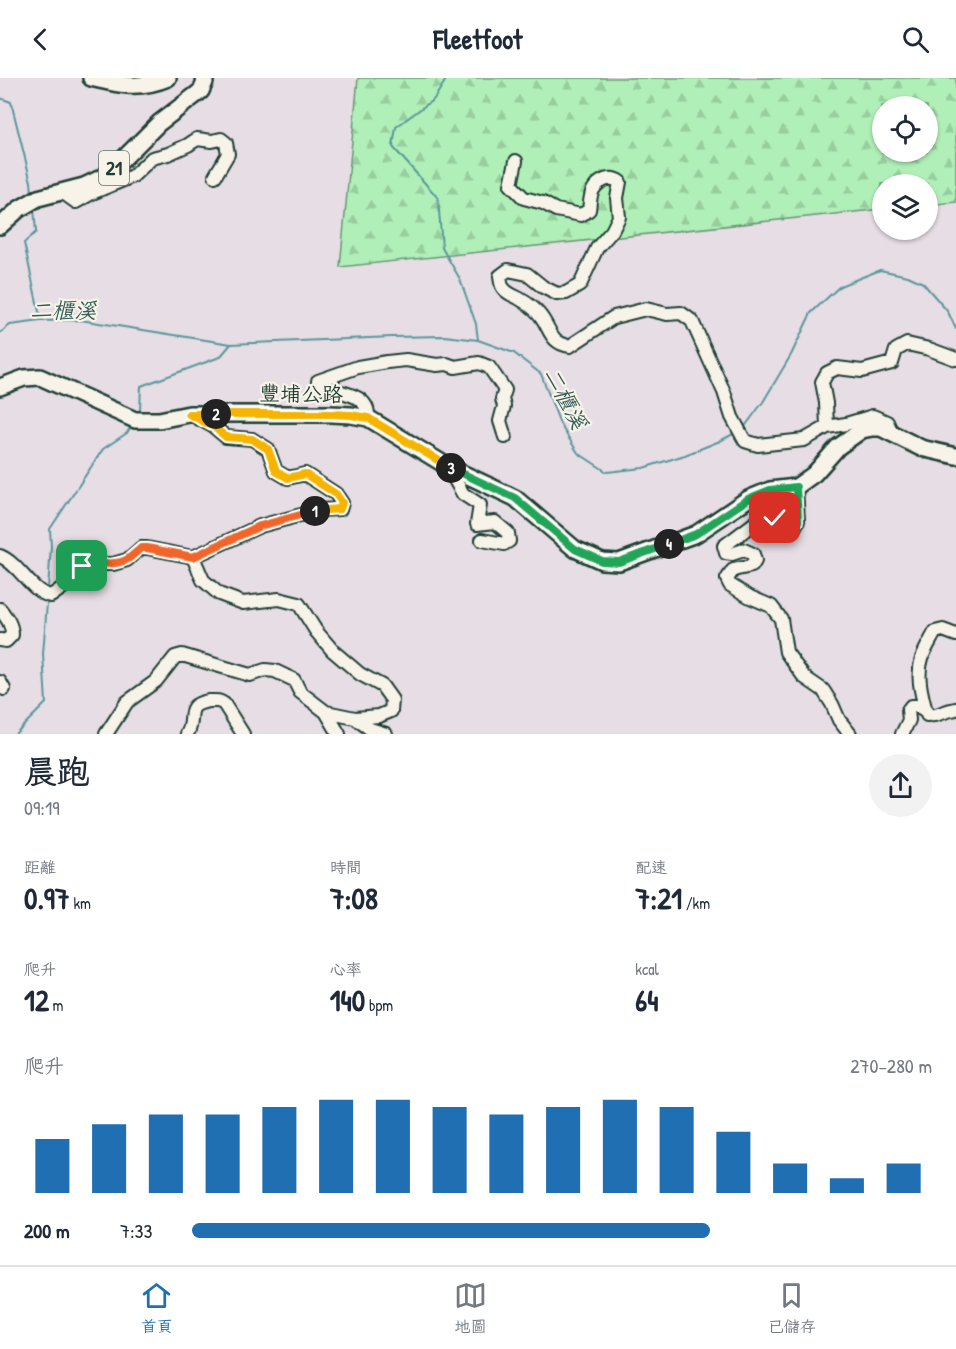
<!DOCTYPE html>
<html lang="zh-TW">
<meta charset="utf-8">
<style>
body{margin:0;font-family:"Patrick Hand","LXGW WenKai TC",sans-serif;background:#f2f2f3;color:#1f2937;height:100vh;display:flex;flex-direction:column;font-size:22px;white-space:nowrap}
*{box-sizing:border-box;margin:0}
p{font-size:20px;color:#747a83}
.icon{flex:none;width:33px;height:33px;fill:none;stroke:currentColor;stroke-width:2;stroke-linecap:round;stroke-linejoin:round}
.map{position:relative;height:656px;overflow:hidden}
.sheet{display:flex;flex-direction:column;background:#fff;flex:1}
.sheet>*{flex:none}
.buttons{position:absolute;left:872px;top:18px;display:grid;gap:12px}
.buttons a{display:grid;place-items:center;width:66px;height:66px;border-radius:50%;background:#fff;box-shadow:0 2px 4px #0004;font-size:30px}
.pin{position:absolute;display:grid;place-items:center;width:51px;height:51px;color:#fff;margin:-26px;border-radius:12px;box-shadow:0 3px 9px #0006}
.km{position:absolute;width:30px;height:30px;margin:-15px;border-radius:50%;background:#222;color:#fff;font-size:16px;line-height:30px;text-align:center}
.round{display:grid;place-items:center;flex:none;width:63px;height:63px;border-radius:32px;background:#f2f2f3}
.headline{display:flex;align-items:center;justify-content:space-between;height:102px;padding:0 24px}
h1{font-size:33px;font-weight:700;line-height:45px}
.metrics{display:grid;grid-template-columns:repeat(3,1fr);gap:9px;height:102px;padding:6px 24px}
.metrics div{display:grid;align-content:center}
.metrics b{font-size:30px;font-weight:700}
.metrics small{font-size:16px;font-weight:400}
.metrics p{font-size:16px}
.chart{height:168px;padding:12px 24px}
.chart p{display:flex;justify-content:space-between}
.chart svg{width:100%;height:108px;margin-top:6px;stroke:#1f6fb2;stroke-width:6}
ul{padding:0 24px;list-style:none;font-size:20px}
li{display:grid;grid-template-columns:96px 72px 1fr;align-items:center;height:45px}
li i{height:15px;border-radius:8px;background:#1f6fb2}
header{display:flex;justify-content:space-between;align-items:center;height:78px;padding:0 24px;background:#fff;font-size:27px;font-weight:700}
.tab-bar{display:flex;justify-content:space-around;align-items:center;height:84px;border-top:2px solid #e0e1e3;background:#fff;font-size:16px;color:#747a83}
.tab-bar a{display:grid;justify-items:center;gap:3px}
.tab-bar .active{color:#1f6fb2}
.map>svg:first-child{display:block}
.forest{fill:url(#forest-firs);stroke:#689676;stroke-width:1.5;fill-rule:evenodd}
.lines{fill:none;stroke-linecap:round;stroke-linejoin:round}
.stream{stroke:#5b969c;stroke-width:2}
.minor-casing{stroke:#1f3d34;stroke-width:16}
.major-casing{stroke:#1f3d34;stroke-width:20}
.minor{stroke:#f7f3e8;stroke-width:12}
.major{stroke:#f7f3e8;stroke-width:15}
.split-1-casing{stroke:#fff;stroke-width:12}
.split-2-casing{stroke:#fff;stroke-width:12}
.split-3-casing{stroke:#fff;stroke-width:12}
.split-4-casing{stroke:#fff;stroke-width:12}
.split-5-casing{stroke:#fff;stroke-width:12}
.split-1{stroke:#f0652b;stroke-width:8}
.split-2{stroke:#f5b400;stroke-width:8}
.split-3{stroke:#f5b400;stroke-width:8}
.split-4{stroke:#22a559;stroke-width:8}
.split-5{stroke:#22a559;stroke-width:8}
.labels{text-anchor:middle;stroke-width:4.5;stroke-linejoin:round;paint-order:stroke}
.shield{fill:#f7f3e8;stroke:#60746a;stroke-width:1.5}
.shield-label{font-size:20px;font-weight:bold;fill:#1f3d34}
.street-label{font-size:21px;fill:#1f3d34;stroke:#f7f3e8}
.water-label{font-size:22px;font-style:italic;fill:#335b57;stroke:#f7f3e8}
</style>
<header><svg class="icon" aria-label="back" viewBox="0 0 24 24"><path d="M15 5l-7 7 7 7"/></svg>Fleetfoot<svg class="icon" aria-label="search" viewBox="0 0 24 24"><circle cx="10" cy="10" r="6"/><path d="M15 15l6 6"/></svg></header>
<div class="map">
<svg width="956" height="656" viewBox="0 0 956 656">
<defs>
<pattern id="forest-firs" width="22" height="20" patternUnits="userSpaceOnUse" patternTransform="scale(1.5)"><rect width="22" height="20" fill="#b0efb7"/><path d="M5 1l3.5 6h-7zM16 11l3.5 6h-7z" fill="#97ce9e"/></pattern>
</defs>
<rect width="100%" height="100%" fill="#e6dee4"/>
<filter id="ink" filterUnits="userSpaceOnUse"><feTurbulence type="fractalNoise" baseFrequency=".0167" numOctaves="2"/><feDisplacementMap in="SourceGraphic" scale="12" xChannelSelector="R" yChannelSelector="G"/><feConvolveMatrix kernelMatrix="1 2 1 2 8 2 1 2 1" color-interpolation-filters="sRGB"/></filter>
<g filter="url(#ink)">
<path class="forest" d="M358,0H956V124L927,127V106H882V131L340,189ZM882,28H927V74H882Z"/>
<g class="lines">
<path class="stream" d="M447,0L434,21L396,49L393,69L438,120L442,170L460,201L476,246L478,262
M0,20L11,24L31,104L32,115
M34,131L36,154L24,165L41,243
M0,255L10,247L41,243L80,242L231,266L392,259L445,258L478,262L514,275L541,296L560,346L578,375L607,394L643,390L685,377L720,363L735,355
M138,335L140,332L141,308L220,279L231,266
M742,350L746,347L763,324L791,277L811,235L840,208L880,192L908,198L923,205L948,234L956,251
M48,510L51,468L50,451L103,371L127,355L131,348
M15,656L46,625L43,576L47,525"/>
<defs>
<path id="minor" d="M516,83L511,107L524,120L543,125L556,132L581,137L589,132C590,126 590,117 593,112C599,102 611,97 620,104L617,120L619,139L612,153L597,170L580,207L566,215L557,216L543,209L527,196L508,192L500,198C501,203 500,207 504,211C508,216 515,218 520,221C527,225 534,230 539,236C551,250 549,265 570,268L614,239L646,231L667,236L681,235L692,243L724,314L732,339L745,363L758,367L804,362L827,349L846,346L873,338L887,344L892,355
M62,114L76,124L92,115L133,98L152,80L168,76L188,67L197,61L212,63L221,61L226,65L228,76L215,98
M368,340C370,313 334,315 318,307V303L358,289L387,284L406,282L437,287L447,286L455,289L479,285L489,289L505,312L502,321L504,328L500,343L505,359
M827,349L826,325L822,304L827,295L837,290L862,293L892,285L896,272L907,266L929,271L956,281
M447,388L463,416L480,427L477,446L495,444L508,455L509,463L504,466L482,462
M796,409L798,443L794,450L788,452L775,440L764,438L724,468L726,475L732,476L744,472L753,476L755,483L752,488L733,492L727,501L730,507L750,519L771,528L781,541L786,574L804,599L823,612L832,626L839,642L850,656
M0,478C20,486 31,515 51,518L69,505L82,488L88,486H113L127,482L141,470H147L193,479
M0,531C6,539 12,546 12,557L6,563L0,562
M0,604L4,611
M326,634L339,656
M927,637C922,618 916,599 922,580C925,571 931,562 935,554L943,552L956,557
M355,640L370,651L386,656
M106,656L127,624L156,603L175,579L182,577L250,597L265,592L275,593L294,602L300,614L326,634L355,640L379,638L391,633L392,622L382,608L360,596L333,573L316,553L299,526L279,521L243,525L219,516L203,502L193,479L260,448L320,432L340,431L342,425L336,416L305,396L288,400L276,393L268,371L252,361L226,359L214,349L190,336
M187,656C197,640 182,627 209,623C216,623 218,622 224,626L243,656
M902,656L909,642L908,632L911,628H918C936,645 935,634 956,631"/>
<path id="major" d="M91,0C120,7 139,12 168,0
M0,148L19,131L38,120L84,108L103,99L111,93L159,45L201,13L205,4L204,0
M0,309L24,300L40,299L135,342H159L189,336H331L351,337L368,340L447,388L515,420L575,471L602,483L619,484L696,456L748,421L770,412L796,409L814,396L838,369L862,352L872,350H881L921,370L956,378"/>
</defs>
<use href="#minor" class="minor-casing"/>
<use href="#major" class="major-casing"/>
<use href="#minor" class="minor"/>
<use href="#major" class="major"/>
</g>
</g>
<g class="lines" filter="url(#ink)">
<defs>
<path id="split-1" d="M82,488C97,483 112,489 126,482C131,480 136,474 141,470H147L193,479L260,448L315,433"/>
<path id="split-2" d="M216,336H189L214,349L226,359L252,361L268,371L276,393L288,400L305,396L336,416L342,425L340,431L315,433"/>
<path id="split-3" d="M216,336H331L351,337L368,340L451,390"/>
<path id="split-4" d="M451,390L515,420L575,471L602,483L619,484L669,466"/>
<path id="split-5" d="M669,466L696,456L748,421L770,412L796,409L798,443L795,450L788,452L775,440"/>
</defs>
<use href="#split-1" class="split-1-casing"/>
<use href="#split-2" class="split-2-casing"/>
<use href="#split-3" class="split-3-casing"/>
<use href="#split-4" class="split-4-casing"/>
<use href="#split-5" class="split-5-casing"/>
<use href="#split-1" class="split-1"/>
<use href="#split-2" class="split-2"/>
<use href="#split-3" class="split-3"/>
<use href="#split-4" class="split-4"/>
<use href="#split-5" class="split-5"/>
</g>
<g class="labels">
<rect class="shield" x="99" y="73" width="30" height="34" rx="4.5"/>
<g class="shield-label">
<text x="114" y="97">21</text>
</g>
<g class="street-label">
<text transform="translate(301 316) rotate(1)" y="7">豐埔公路</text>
</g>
<g class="water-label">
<text x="63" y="240">二櫃溪</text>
<text transform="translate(566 320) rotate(62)" y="8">二櫃溪</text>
</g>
</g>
</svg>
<div class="buttons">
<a><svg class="icon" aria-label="locate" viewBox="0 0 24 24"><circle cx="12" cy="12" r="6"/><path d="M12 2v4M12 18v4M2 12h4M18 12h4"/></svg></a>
<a><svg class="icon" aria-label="layers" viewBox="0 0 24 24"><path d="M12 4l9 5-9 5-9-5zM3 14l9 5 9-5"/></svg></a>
</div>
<div class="pin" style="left:82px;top:488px;background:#1e9e55"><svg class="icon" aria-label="arrive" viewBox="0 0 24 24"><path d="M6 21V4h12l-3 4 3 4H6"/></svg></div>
<div class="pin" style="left:775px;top:440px;background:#d93025"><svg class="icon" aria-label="check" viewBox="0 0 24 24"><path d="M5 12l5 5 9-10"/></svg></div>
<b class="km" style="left:315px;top:433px">1</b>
<b class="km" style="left:216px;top:336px">2</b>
<b class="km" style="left:451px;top:390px">3</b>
<b class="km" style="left:669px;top:466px">4</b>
</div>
<section class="sheet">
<div class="headline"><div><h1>晨跑</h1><p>09:19</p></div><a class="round"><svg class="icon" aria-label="share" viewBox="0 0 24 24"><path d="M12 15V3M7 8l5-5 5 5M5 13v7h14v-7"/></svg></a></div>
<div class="metrics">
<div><p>距離</p><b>0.97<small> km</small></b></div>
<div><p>時間</p><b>7:08</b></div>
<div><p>配速</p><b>7:21<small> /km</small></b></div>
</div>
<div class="metrics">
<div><p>爬升</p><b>12<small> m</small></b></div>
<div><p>心率</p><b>140<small> bpm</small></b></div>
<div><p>kcal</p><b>64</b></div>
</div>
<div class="chart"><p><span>爬升</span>270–280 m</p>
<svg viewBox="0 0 160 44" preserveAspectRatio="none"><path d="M5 44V22M15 44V16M25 44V12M35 44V12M45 44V9M55 44V6M65 44V6M75 44V9M85 44V12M95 44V9M105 44V6M115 44V9M125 44V19M135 44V32M145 44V38M155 44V32"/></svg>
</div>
<ul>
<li><b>200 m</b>7:33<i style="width:70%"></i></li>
</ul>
</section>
<nav class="tab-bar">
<a class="active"><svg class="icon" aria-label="home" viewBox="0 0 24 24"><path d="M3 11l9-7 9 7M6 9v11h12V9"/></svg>首頁</a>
<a><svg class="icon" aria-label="map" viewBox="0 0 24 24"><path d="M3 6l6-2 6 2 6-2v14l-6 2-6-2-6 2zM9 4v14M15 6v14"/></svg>地圖</a>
<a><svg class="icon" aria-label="saved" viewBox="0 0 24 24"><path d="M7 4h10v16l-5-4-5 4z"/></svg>已儲存</a>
</nav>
